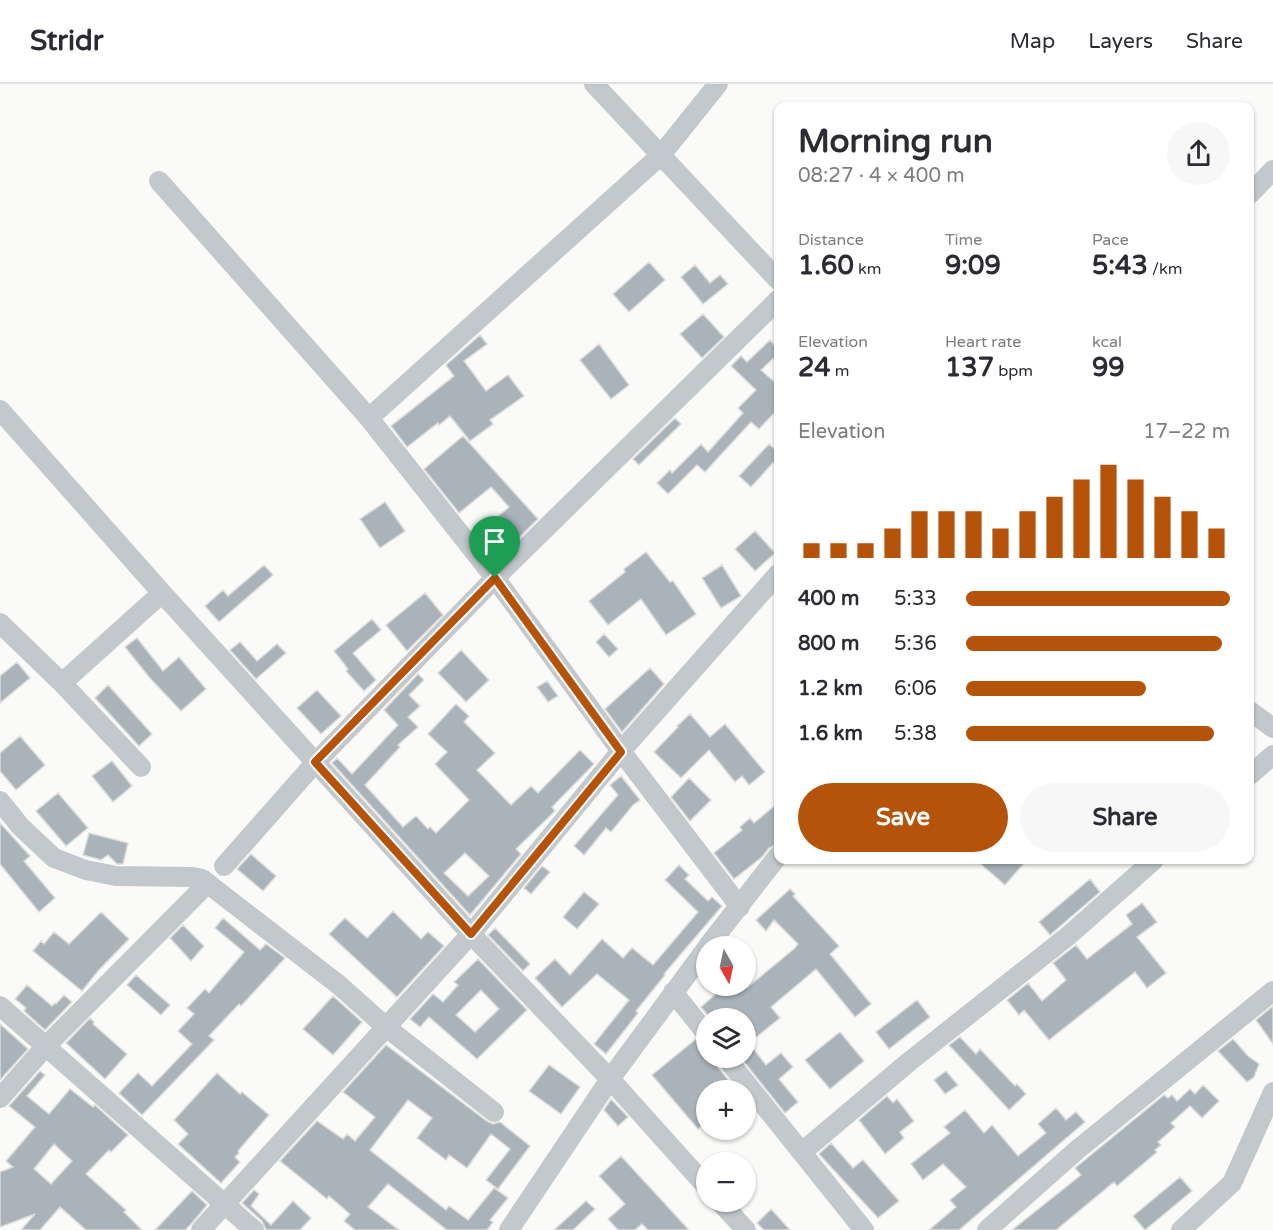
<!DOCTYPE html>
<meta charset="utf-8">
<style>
body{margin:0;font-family:"Varela Round",sans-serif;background:#f7f7f7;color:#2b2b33;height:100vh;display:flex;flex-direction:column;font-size:22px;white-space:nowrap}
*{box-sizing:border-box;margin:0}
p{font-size:20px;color:#7c7c81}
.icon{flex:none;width:33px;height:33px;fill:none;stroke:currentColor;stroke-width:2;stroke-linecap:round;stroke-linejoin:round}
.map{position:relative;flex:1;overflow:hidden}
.drawer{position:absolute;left:774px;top:18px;width:480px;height:762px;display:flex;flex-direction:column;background:#fff;border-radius:12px;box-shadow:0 2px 4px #0004}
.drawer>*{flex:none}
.needle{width:39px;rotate:171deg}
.controls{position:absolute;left:696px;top:852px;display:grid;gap:12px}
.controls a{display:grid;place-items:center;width:60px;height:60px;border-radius:50%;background:#fff;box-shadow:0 2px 4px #0004;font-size:30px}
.pin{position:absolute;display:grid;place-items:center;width:51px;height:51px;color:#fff;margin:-62px -26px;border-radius:50% 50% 50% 0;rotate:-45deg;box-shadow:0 0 6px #0007}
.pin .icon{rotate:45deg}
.round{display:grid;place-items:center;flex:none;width:63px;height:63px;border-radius:32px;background:#f7f7f7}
.head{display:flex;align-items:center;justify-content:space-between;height:102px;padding:0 24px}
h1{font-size:33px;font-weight:700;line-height:45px}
.figures{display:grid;grid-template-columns:repeat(3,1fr);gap:9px;height:102px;padding:6px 24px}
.figures div{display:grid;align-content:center}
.figures b{font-size:26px;font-weight:700}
.figures small{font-size:16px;font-weight:400}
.figures p{font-size:16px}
.chart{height:168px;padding:12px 24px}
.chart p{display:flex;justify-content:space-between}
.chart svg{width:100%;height:108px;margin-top:6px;stroke:#b45309;stroke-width:6}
.cta{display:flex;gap:12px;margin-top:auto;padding:12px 24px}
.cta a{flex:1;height:69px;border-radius:36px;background:#b45309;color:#fff;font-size:24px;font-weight:700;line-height:69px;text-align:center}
.cta a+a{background:#f7f7f7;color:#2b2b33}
ul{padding:0 24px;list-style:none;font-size:20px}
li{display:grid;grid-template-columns:96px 72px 1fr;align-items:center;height:45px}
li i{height:15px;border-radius:8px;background:#b45309}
header{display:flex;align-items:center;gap:36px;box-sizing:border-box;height:84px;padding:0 30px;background:#fff;border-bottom:2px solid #e1e1e2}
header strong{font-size:28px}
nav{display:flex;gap:33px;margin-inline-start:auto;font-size:21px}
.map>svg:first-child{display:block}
.building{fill:#aab3b9;stroke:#dcdcda;stroke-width:1.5;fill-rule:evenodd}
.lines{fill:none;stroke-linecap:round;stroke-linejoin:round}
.minor{stroke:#c3c8cc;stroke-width:20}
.route-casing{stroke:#fff;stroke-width:12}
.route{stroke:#b45309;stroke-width:8}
</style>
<header>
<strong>Stridr</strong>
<nav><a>Map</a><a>Layers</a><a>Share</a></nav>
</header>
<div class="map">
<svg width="1273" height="1146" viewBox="0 0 1273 1146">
<rect width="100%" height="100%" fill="#fafaf8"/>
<path class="building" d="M649,178L665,196L629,228L613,210Z
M695,181L710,199L720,191L728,200L703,220L681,193Z
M703,230L724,253L702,274L680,250Z
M480,251L487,260L464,277L486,307L508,291L524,312L490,336L493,340L470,357L450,332L439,341L438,339L407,363L391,342L454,292L446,281Z
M770,256L778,266V270L761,286L778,301V325L759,345L751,338L705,388L697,381L668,410L657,399L670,386L672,389L701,360L708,368L743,329L738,324L756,306L731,282L741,272L747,278Z
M599,260L629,301L611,315L580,276Z
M675,334L681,340L639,381L633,375Z
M463,352L538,435L496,476L476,451L509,423L491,403L459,429L424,385Z
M769,360L778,368V373L751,403L739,392Z
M385,418L405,447L380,464L360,435Z
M755,447L775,469L755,487L735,465Z
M646,468L670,498L673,497L696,530L666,551L641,515L608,541L589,517L625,488L624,485Z
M264,481L273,491L219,538L205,522L223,506L228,512Z
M722,481L741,512L721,524L702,494Z
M425,509L443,531L407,567L386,541Z
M372,535L381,546L353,569L376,596L364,607L346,587L348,585L334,567Z
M604,550L618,565L609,573L596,558Z
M137,554L163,587L179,573L206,605L181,627L149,593L125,563Z
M240,558L257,577L277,560L286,569L256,595L230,566Z
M461,566L489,596L466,618L438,589Z
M17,578L30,594L0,619V592Z
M650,584L664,600L622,648L605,625Z
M418,590L424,596L409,611L420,622L408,633L418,643L398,661L400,663L365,701L403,743L416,732L428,745L430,743L436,749L469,716L435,680L447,668L428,650L456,620L469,632L464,638L495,669L477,686L511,721L531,702L538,709L580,666L594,680L552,723L555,727L516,765L521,770L470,831L332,679L337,674L352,690L398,641L384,626ZM465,769L489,792L468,812L444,789Z
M547,597L558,612L548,618L537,603Z
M108,601L152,650L139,662L95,614Z
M317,606L341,632L321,650L297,624Z
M690,630L710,653L725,640L765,688L749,701L742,692L735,698L709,666L681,694L654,668L678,643L677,642Z
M20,652L45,681L16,706L0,687V669Z
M112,677L132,702L113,718L92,692Z
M621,692L640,716L633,721L611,748L606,744L584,771L574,762L618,711L610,701Z
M689,694L711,716L690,737L671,713Z
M58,709L88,744L66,762L36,727Z
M778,719V760L769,764L762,773L734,795L714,769L742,746L740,743L750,734L754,739Z
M0,739L30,772L24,777L55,814L39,828L0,780Z
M89,749L128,759L123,780H117L108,771L101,776L83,771Z
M251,770L276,792L263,807L237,785Z
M976,776H1027L1005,801Z
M679,781L689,791L685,795L708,817L712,813L722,822L664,890L665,891L636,927L638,929L606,970L594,960L629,916L597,890L562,923L535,894L555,875L570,891L602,855L623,874L632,864L653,881L698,828L665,796Z
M542,782L550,788L531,810L524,804Z
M1090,795L1100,808L1050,851L1039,838Z
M790,805L795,810L793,812L839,862L830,870L871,920L855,933L816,885L771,923L780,934L749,959L766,981L781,969L793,983L779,995L798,1018L785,1029L741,974H746V934H710L701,923L725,902H747L748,903L795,864L798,860L774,836L766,847L756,836Z
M584,808L599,820L577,845L563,833Z
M1142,819L1157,838L1137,853L1166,889L1147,904L1135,888L1049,956L1024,926L1019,931L1007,916L1028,899L1042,917L1066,896L1053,879L1076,861L1087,875L1132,840L1126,831Z
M393,827L421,855L428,848L444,862L397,913L329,850L345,834L367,854Z
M101,828L129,855L98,887L82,907L33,867L41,857L44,860L54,848L69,860Z
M223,834L260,866L266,860L285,874L241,922L239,920L209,952L214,956L142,1031L119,1009L138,989L152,1002L192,960L178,947L194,930L187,924L205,905L209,909L244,868L215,844Z
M183,841L204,862L191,877L170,854Z
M495,844L530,880L523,887L488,851Z
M478,875L527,926L477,975L429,933L420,943L410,935L433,910L443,918L458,901L454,898ZM481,906L499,925L475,948L456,931Z
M136,891L170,921L161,931L127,901Z
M27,901L52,922L55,919L56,920L64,911L72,918L45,946L24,927L26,924L15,915Z
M333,912L362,938L333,971L303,945Z
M917,916L930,933L889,965L876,948Z
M1273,922V960L1256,936Z
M90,934L94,938L93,940L127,970L105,995L66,959Z
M0,940L28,965L0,996Z
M840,948L864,977L830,1005L805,976Z
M960,953L976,970L980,965L1015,1002L1017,1000L1026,1010L1009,1026L949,961Z
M696,955L701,960L706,961V974H714L717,982L737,1006H706V1038L698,1045L652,991Z
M1233,955L1248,972L1259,980L1254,993L1247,998L1218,967Z
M386,961L487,1037L493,1040L500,1038L530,1062L498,1105L486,1096L510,1065L491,1050L467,1084L449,1071L446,1076L417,1054L432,1034L408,1016L370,1066L446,1126L449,1122L468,1136L494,1104L508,1114L490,1136L493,1138L487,1146H447L388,1100L368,1123L399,1146H355L344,1137L350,1130L329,1112L327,1115L280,1077L317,1037L343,1055L347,1050L355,1057L375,1033L343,1008Z
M549,981L580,1003L561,1030L529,1007Z
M40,987L45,991L27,1012L49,1030L70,1005L93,1023L95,1021L128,1051L111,1068L109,1066L86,1090L126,1126L124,1128L142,1146H86L60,1123L40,1146H21L35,1130L0,1143V1088L13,1083L6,1077L35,1043L9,1022ZM54,1060L72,1077L51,1100L34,1085Z
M946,987L958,1001L945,1010L934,996Z
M217,989L240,1010L242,1008L269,1031L238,1067L239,1069L235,1073L240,1078L221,1099L178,1060L188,1050L174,1036Z
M1203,1001L1219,1017L1202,1034L1190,1022L1171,1039L1175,1043L1158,1058L1161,1061L1155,1066L1157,1068L1117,1102L1114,1098L1056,1146H1012L1081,1091L1075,1084L1164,1011L1168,1014L1172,1011L1177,1017L1190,1005L1195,1010Z
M887,1012L893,1019L897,1015L914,1037L900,1048L904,1054L885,1070L859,1036Z
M611,1015L628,1033L618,1042L604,1026Z
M1056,1024L1066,1036L1076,1028L1085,1038L959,1146H929L956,1123L950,1116L966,1103L943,1080L923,1096L911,1080L950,1049L944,1043L965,1026L984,1049L992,1041L1018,1072L1046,1049L1038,1040Z
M831,1059L853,1084L863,1076L899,1117L878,1134L819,1070Z
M621,1072L689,1146H648L642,1140L635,1146H618L608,1135L625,1120L599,1092Z
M1180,1093L1192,1107L1145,1146L1133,1132Z
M254,1106L259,1110L251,1122L271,1141L293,1117L311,1134L300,1146H266L262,1137L242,1119Z
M192,1107L207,1121L192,1139L185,1146H155Z
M586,1117L595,1125L573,1146H554Z
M771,1125L790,1146H764L757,1139Z"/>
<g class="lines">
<path class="minor" d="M594,0L778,196
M159,97L369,334L495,494L621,667L740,823
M1250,110L1273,86
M0,326L162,509L471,850L610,995L706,1102
M369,334L661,71L718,0
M0,539L62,599L141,683
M62,599L162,509
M1250,627L1273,644
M1250,691L1273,671
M0,717L20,742L54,774L86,786L116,792L193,793L202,795L339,901L386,943L494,1028
M224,782L315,679L495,494L778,216
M708,862L778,772
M673,908L706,949
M0,922L254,1146
M726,974L864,1146
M0,1014L46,962L208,799
M802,1068L910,977L1068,852L1154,776
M720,1118L746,1146
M201,1146L471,850L621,667L778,490
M509,1146L610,995L706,865
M987,1146L1077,1066L1273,907
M1181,1146L1232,1099L1273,1008"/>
</g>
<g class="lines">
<defs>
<path id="route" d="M495,494L621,668L471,850L315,678Z"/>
</defs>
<use href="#route" class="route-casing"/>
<use href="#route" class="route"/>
</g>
</svg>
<div class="controls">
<a><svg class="needle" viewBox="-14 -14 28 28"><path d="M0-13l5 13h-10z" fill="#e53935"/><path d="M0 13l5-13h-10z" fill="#7c7c81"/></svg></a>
<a><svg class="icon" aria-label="layers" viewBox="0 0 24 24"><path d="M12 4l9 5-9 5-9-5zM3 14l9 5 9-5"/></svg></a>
<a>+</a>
<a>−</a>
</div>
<div class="pin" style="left:495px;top:494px;background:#1e9e55"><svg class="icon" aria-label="arrive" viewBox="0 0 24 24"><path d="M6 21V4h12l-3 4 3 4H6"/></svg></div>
<section class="drawer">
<div class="head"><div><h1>Morning run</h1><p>08:27 · 4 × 400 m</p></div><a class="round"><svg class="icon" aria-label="share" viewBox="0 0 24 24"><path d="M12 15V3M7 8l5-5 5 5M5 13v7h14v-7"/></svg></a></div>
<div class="figures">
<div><p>Distance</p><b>1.60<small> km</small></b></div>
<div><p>Time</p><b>9:09</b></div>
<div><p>Pace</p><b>5:43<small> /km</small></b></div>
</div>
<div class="figures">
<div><p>Elevation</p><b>24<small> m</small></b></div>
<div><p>Heart rate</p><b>137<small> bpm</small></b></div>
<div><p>kcal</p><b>99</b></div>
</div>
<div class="chart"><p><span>Elevation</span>17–22 m</p>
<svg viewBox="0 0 160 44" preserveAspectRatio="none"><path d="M5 44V38M15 44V38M25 44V38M35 44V32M45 44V25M55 44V25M65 44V25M75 44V32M85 44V25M95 44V19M105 44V12M115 44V6M125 44V12M135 44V19M145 44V25M155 44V32"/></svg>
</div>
<ul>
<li><b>400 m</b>5:33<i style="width:100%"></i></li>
<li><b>800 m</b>5:36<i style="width:97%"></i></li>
<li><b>1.2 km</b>6:06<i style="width:68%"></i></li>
<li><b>1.6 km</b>5:38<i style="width:94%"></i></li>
</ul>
<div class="cta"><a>Save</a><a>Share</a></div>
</section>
</div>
